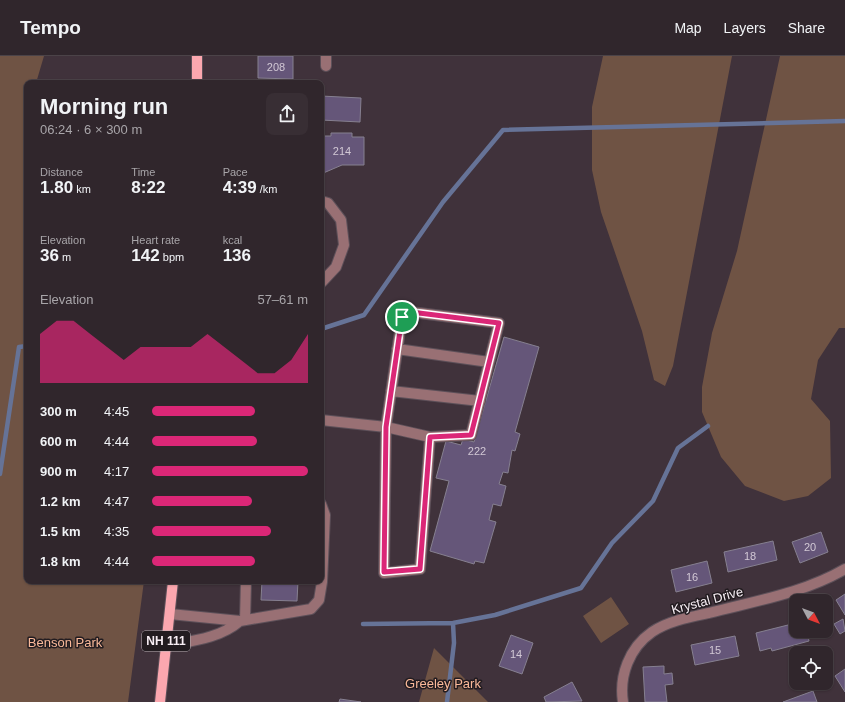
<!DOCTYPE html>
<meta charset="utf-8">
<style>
body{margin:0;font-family:Helvetica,sans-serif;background:#382e34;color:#f1f3f6;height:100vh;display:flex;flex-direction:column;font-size:15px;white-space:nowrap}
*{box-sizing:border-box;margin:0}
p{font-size:13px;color:#a8a5a9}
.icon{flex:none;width:22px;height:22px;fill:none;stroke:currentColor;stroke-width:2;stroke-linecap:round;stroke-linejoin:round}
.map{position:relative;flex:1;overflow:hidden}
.panel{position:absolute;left:24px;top:24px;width:300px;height:504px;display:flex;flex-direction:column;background:#30262c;border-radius:8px;box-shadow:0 1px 3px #0004,0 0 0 1px #4b4348}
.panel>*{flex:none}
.needle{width:26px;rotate:131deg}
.buttons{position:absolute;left:789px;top:538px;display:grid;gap:8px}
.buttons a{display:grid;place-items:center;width:44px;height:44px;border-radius:8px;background:#30262c;box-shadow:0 1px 3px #0004,0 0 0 1px #4b4348;font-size:20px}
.pin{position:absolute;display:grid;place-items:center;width:34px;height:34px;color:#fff;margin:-17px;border:2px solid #fff;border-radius:50%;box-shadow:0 1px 4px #0007}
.round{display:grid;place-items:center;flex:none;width:42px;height:42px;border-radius:8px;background:#382e34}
.head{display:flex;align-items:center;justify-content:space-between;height:68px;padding:0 16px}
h1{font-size:22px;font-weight:700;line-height:30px}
.stats{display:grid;grid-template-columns:repeat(3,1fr);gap:6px;height:68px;padding:4px 16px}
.stats div{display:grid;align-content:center}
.stats b{font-size:17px;font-weight:700}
.stats small{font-size:11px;font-weight:400}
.stats p{font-size:11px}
.chart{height:112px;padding:8px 16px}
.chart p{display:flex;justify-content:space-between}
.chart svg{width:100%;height:72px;margin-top:4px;fill:#db2777;opacity:.7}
ul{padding:0 16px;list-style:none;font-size:13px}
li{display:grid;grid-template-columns:64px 48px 1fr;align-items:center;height:30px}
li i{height:10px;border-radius:5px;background:#db2777}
header{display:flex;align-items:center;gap:24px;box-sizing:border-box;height:56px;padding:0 20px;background:#30262c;border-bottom:1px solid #4b4348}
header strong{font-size:19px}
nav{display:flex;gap:22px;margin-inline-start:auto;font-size:14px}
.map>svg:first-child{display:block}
.green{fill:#6f5344}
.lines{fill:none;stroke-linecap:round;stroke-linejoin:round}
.stream{stroke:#667397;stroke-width:4.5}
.building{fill:#655679;stroke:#868090}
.minor-casing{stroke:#5d5059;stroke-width:12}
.major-casing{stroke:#5d5059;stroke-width:12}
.minor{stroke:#997074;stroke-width:10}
.major{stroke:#fba7af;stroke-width:10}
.route-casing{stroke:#fff;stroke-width:8}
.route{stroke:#db2777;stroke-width:5}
.labels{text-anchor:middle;stroke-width:3;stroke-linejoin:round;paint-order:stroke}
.number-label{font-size:11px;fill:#d2c8d5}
.shield{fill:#221c20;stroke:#b7afb4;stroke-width:1}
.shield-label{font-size:12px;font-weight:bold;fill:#f7eef4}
.street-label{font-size:13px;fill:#f7eef4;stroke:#221c20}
.park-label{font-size:13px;fill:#fab999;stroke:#221c20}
</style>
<header>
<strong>Tempo</strong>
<nav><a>Map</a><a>Layers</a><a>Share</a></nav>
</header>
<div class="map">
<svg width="845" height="646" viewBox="0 0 845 646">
<rect width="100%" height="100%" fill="#40323b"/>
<path class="green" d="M0,0H44L36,27H27V121L23,175L27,180V525H144L128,646H0Z
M603,0H732L673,310L665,330L654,324L642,275L601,156L592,114V51Z
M780,0H845V272H839L818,304L811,343L830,365L831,422L808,440L784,445L745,430L721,401L702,356V331L712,277L737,195Z
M611,541L629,568L601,587L583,560Z
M434,592L488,646H419Z"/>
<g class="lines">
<path class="stream" d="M321,273L364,259L443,146L503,74L845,65
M0,418L19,291L27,290
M363,568L453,567L495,559L581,532L612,487L653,445L678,392L708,370
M447,646L454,587L453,567"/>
</g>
<path class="building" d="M258,0H293V23L258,22Z
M321,40L361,42L360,66L321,64Z
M331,77H352V81H364V109H342L321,118V80H331Z
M504,281L539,291L515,376L520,378L515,395L512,394L508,417L503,416L499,428L506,430L501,450L493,448L489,464L496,466L484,507L475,505L474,508L430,495L449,425L436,422L446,385L461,389L463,383L474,386Z
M821,476L828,496L800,507L792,486Z
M773,485L777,504L728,516L724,496Z
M707,505L712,527L676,536L671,514Z
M262,525H298L297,545L261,544Z
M845,538V559L836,544Z
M843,563L845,575L840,578L834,568Z
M796,567V575H807L809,585L772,595L771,592L760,595L756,577Z
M511,579L533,587L522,618L499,610Z
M735,580L739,600L695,609L691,589Z
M664,610V618L672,617L673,628L665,629L667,646H645L643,611Z
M845,613V636L835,620Z
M826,625L829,632L821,634L819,627H826Z
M572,626L582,645L546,646L544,641Z
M813,635L817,646H783Z
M340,643L361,646H339Z"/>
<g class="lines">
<defs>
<path id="minor" d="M326,10V0
M321,145L328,147L341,164L344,189L336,211L321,227
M397,293L489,306
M391,335L480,345
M321,364L386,371L430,381L420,513L384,517L386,371L402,261L411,256L499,267L471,379L430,381
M170,558L240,565L311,553L319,544L322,526L325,459L321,448
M245,564L246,525
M165,590C191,585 219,583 240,565
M623,646C619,620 629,592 652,576C668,565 690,561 709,557C755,545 804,537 845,513"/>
<path id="major" d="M197,27V0
M160,646L173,525"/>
</defs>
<use href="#minor" class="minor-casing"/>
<use href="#major" class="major-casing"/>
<use href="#minor" class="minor"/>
<use href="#major" class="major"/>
</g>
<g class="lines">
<defs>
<path id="route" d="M411,256L499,267L471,379L430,381L420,513L384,516L386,371L402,261Z"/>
</defs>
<use href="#route" class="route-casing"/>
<use href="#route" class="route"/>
</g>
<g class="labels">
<g class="number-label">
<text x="276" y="15">208</text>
<text x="342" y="99">214</text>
<text x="477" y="399">222</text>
<text x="810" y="495">20</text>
<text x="750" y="504">18</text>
<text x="692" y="525">16</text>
<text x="715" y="598">15</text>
<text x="516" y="602">14</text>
</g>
<rect class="shield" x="142" y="575" width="48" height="20" rx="3"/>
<g class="shield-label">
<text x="166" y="589">NH 111</text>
</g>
<g class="street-label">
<text transform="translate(707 544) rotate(-15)" y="5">Krystal Drive</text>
</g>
<g class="park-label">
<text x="65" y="591">Benson Park</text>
<text x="443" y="632">Greeley Park</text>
</g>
</g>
</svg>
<div class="buttons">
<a><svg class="needle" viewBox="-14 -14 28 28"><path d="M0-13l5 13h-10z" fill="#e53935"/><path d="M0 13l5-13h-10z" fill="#a8a5a9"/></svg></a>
<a><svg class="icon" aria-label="locate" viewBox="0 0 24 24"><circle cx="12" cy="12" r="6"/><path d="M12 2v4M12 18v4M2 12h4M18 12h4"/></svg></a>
</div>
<div class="pin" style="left:402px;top:261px;background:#1e9e55"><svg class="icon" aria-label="arrive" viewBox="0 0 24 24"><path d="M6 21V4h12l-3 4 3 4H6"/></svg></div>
<section class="panel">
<div class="head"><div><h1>Morning run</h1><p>06:24 · 6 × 300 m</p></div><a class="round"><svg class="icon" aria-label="share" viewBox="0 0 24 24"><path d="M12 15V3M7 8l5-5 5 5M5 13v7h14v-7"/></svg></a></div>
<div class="stats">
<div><p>Distance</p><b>1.80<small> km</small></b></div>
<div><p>Time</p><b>8:22</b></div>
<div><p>Pace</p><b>4:39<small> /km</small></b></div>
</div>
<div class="stats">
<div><p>Elevation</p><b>36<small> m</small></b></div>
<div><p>Heart rate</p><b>142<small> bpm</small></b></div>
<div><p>kcal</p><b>136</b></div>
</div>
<div class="chart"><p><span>Elevation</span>57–61 m</p>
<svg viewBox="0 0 160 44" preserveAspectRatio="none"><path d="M0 44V14L10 6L20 6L30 14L40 22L50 30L60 22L70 22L80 22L90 22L100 14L110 22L120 30L130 38L140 38L150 30L160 14V44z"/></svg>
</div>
<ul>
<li><b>300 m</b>4:45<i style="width:66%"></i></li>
<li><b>600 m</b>4:44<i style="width:67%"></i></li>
<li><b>900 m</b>4:17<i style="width:100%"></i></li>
<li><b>1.2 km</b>4:47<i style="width:64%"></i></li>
<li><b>1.5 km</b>4:35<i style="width:76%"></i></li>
<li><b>1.8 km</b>4:44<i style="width:66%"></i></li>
</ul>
</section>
</div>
